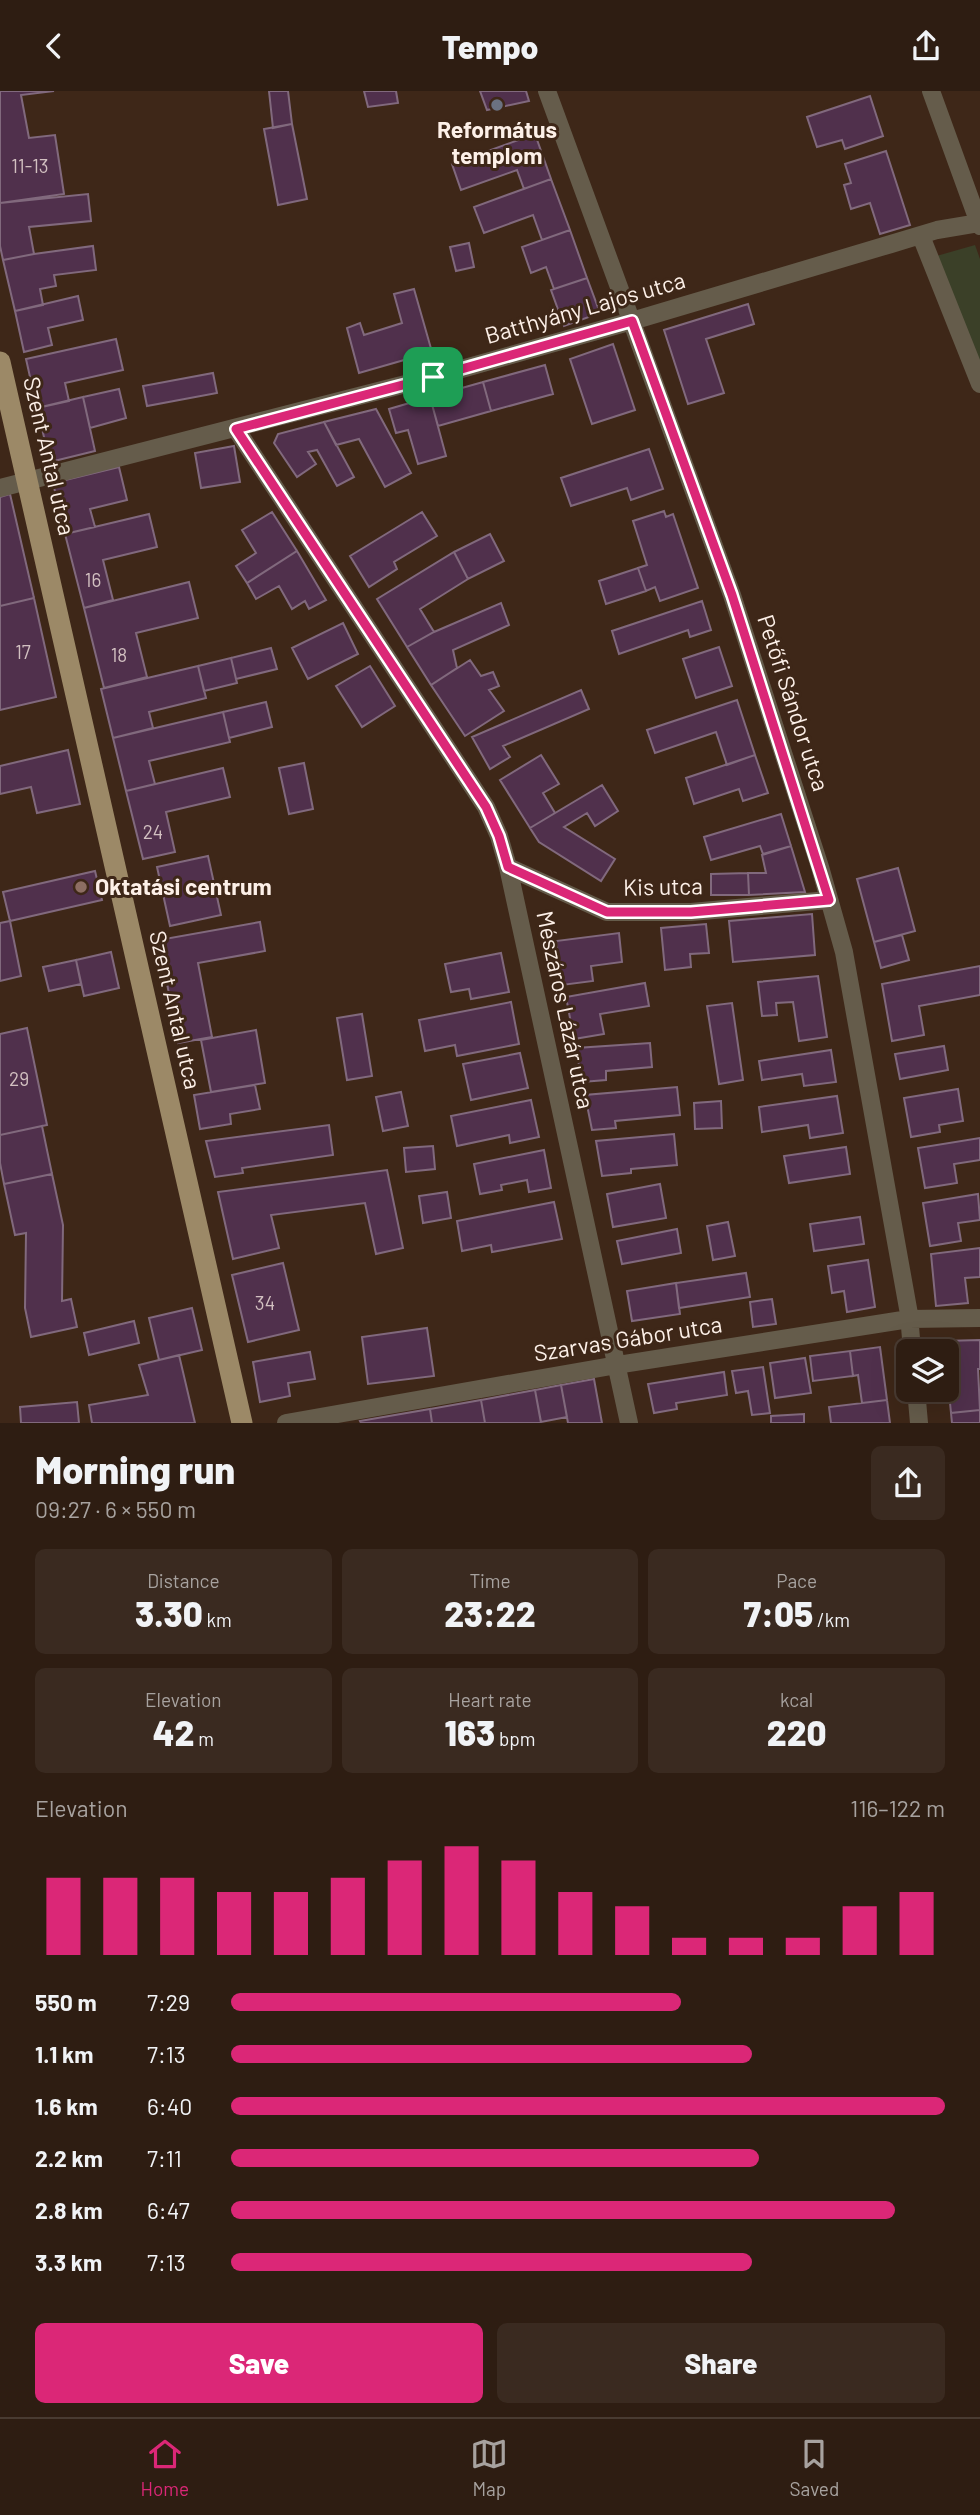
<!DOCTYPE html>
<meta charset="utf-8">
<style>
body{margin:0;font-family:Barlow,sans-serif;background:#3a2a20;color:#f1f3f6;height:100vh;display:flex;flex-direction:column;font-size:26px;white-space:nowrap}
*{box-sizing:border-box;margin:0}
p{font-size:23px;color:#a7a29f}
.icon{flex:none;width:38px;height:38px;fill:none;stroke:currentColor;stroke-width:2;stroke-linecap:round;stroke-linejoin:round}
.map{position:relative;height:1332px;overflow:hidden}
.drawer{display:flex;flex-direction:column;background:#2e1d12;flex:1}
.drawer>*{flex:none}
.controls{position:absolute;left:896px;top:1248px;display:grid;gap:14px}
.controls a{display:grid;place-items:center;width:63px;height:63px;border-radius:10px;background:#2e1d12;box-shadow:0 7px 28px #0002,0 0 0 2px #493b32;font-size:35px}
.pin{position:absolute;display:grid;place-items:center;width:60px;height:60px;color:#fff;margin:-30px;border-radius:14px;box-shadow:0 4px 10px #0006}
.round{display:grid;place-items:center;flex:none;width:74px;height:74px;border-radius:10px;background:#3a2a20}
.headline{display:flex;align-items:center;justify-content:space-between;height:119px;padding:0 35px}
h1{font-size:38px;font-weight:800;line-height:52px}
.figures{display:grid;grid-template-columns:repeat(3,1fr);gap:10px;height:119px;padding:7px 35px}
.figures div{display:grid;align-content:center;border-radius:10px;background:#3a2a20;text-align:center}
.figures b{font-size:35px;font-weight:800}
.figures small{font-size:19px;font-weight:400}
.figures p{font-size:19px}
.chart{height:196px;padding:14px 35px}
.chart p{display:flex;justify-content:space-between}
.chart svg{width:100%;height:126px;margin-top:7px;stroke:#db2777;stroke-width:6}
.button{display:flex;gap:14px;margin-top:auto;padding:14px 35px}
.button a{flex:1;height:80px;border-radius:10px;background:#db2777;color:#fff;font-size:28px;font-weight:800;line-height:80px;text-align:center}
.button a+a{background:#3a2a20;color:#f1f3f6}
ul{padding:0 35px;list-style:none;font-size:23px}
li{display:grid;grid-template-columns:112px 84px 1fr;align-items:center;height:52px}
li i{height:18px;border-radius:9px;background:#db2777}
header{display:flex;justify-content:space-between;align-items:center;height:91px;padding:0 35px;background:#2e1d12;font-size:32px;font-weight:800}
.tabs{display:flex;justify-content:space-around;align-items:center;height:98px;border-top:2px solid #493b32;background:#2e1d12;font-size:19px;color:#a7a29f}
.tabs a{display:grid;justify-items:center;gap:4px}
.tabs .selected{color:#db2777}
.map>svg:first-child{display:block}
.green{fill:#3b4028}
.building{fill:#50304c;stroke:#81697d;stroke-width:2}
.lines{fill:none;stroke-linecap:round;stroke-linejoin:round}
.minor{stroke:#655c4b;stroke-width:18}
.primary{stroke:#9c8967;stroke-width:21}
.route-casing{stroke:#fff;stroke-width:14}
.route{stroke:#db2777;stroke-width:9}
.worship-dot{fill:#6b7280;stroke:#3e2718;stroke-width:2.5}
.education-dot{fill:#8d6e63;stroke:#3e2718;stroke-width:2.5}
.labels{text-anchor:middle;stroke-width:6;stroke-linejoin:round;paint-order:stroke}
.number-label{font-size:19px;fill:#d2c0c1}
.poi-label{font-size:23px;font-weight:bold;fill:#fdf0e8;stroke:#3e2718}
.street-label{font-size:23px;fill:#fdf0e8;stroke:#3e2718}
</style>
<header><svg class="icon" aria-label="back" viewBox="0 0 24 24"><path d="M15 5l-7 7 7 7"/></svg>Tempo<svg class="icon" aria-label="share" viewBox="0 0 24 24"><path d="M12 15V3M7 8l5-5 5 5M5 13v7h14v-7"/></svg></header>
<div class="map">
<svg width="980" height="1332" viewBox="0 0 980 1332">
<rect width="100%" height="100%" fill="#3e2718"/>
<path class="green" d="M975,154L980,168V298L933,166Z"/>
<path class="building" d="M0,0H54L21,4L29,47L55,44L64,103L0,112Z
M269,0H288L292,33L273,37Z
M364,0H396L398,12L368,16Z
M480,0H526L529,10L487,19Z
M870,5L883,45L845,58L842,49L817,56L807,26Z
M292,33L307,108L278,114L264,38Z
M535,43L551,88L524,98L517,79L461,99L452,73Z
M886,60L910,134L880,143L870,112L851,118L844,94L851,92L845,73Z
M551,88L570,139L542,149L533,124L484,142L474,116Z
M88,103L91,130L29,136L34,163L3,169L0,155V112Z
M570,139L587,187L554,198L546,176L531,182L522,156Z
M469,152L474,176L456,180L450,156Z
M93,155L96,179L54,184L56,195L40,198L43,214L15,220L3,169L34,163Z
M587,187L600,222L564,235L551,199Z
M414,198L432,261L359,282L347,237L360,232L364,244L402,232L394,203Z
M78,205L83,229L48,237L52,254L24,261L15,220Z
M748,213L754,233L706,248L724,302L688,313L664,239Z
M116,248L123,279L65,292L69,310L37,317L26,268Z
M613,253L635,319L592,333L570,268Z
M545,274L553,303L491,320L483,291Z
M213,282L217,302L147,315L143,295Z
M483,291L491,320L438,335L430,306Z
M119,298L126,327L90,337L83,306Z
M83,306L95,360L50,371L37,317Z
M430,306L446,365L418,373L408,339L396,342L389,318Z
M376,318L411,382L385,396L359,348L336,354L324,331Z
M324,331L354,386L337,395L317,359L308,361L316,373L297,386L274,352L278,343Z
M234,355L240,391L201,397L195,362Z
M649,358L663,398L631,409L627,397L571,415L561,387Z
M119,376L127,409L90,418L95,436L65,443L53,392Z
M10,403L34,507L0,515V406Z
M664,420L666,426L673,423L698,497L660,510L655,496L646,500L638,477L647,474L633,430Z
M272,421L297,460L247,492L236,475L256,462L242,439Z
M422,421L437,445L394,471L397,478L369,496L350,465Z
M149,423L157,456L103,469L113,509L84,517L65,443Z
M490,443L504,470L468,488L454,461Z
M297,460L326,509L309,518L305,510L292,518L279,495L256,508L247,492Z
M454,461L468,488L420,518L434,541L407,556L377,508Z
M638,477L646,500L606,513L599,490Z
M189,491L198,527L136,542L147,586L104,597L84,517Z
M34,507L56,606L0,619V515Z
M702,510L711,539L690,546L688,539L619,563L612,540Z
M501,512L509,534L453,559L457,577L431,594L407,556L434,541Z
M343,532L358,563L308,588L292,557Z
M719,556L732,595L696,607L683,568Z
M271,557L277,578L236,588L231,567Z
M231,567L237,592L204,600L198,575Z
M470,569L481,585L493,581L499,595L489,599L504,620L465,645L431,594Z
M198,575L206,607L149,621L153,637L113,647L101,598Z
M370,575L395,615L362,636L336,595Z
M581,599L589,618L503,655L510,666L490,678L472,646Z
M737,609L755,664L727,674L716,641L655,662L647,639Z
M266,611L272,636L229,647L223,621Z
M223,621L230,651L149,670L155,693L126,700L113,647Z
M68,659L80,713L37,722L31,696L0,703V675Z
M541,664L559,693L543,702L555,722L530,737L500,689Z
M755,664L768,702L743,710L739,698L694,713L686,687Z
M304,672L313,718L289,723L279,677Z
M223,677L230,706L166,721L175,761L143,768L126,700Z
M602,694L618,720L595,735L587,722L564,736L615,768L601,790L539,751L530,737Z
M781,723L791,755L763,763L760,755L711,769L704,746Z
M791,755L805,801L749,804L748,782H766L762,764Z
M208,765L221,824L170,835L157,776Z
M898,777L915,840L874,851L857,788Z
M95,780L102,809L10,830L3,801Z
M748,782L749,804H711V783Z
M812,823L815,864L733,871L729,830Z
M10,830L21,885L0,890V832Z
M260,831L265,860L198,872L212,946L178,952L159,849Z
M706,833L709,862L690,863L691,876L665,879L661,837Z
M619,842L622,871L591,875L593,890L562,894L556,850Z
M902,844L909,869L881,877L874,851Z
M111,861L119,897L84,905L76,869Z
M501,862L509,901L471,908L469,898L451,901L445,873Z
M76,869L81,893L49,900L43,876Z
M980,875V904L919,915L924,944L892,950L882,893Z
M818,885L827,946L799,950L793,911L776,912L777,924L762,925L758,891Z
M645,892L649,915L600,923L604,943L574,948L566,906Z
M511,911L519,953L457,965L455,954L425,960L419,929Z
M732,912L743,989L719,993L707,915Z
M362,923L372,985L347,989L337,927Z
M27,937L47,1034L0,1044V943Z
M256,939L265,992L211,1001L201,949Z
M650,952L652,976L606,980V989L582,991L576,957Z
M944,955L948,979L900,988L895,963Z
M831,959L836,991L804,995L802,983L762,989L759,970Z
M520,962L528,997L471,1009L463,973Z
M255,994L260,1018L230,1023L231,1033L200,1038L194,1004Z
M677,996L680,1024L615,1030L616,1037L592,1039L585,1004Z
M958,998L963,1030L939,1034L940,1041L911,1046L904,1007Z
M401,1001L408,1035L383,1040L376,1006Z
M837,1005L843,1042L810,1047L808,1034L762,1041L759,1016Z
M531,1009L539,1046L510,1052L509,1044L457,1055L451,1025Z
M721,1010L722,1037L695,1038L694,1012Z
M329,1034L333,1064L242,1077L243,1082L215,1086L206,1050Z
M42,1035L52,1083L4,1093L0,1072V1044Z
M674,1043L677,1074L631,1078V1082L602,1085L596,1050Z
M980,1047V1069L954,1073L957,1092L925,1097L918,1057Z
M433,1055L435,1078L406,1081L404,1057Z
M846,1056L850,1083L789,1092L784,1065Z
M544,1059L551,1097L529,1101L527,1089L501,1094L502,1099L480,1103L474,1073Z
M387,1079L403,1157L376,1163L365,1112L271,1124L279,1157L233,1168L218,1101Z
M52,1083L63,1134L62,1210L71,1208L77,1236L31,1246L25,1217L26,1142L15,1144L4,1093Z
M660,1093L666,1127L613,1136L607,1103Z
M447,1101L451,1127L423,1132L419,1105Z
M978,1103L980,1129L958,1132L961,1150L930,1155L923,1112Z
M554,1111L562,1148L492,1161L491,1154L462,1160L457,1130Z
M860,1126L864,1153L814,1160L810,1133Z
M728,1131L735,1165L713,1169L707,1135Z
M677,1138L681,1162L622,1173L617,1150Z
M980,1157V1186L965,1187L968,1212L936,1215L931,1163Z
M868,1169L875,1216L847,1221L844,1200L832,1202L828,1175Z
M283,1172L299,1239L248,1251L232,1184Z
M746,1182L750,1206L679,1217L676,1192Z
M676,1192L680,1223L632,1230L627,1200Z
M772,1208L776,1233L753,1236L750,1211Z
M192,1217L202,1259L159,1269L149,1227Z
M134,1230L139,1252L89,1264L84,1242Z
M427,1237L434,1285L368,1293L362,1246Z
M980,1249V1278H978L980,1319L951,1322L944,1250Z
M880,1256L887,1309L862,1312L858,1284L853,1285L850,1260Z
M850,1260L853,1285L813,1290L810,1265Z
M310,1261L315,1288L288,1292L290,1305L260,1311L253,1271Z
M179,1264L195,1332H92L89,1314L148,1304L139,1274Z
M805,1267L811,1302L775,1307L770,1272Z
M763,1276L770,1322L752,1324L748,1300L736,1302L732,1280Z
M724,1281L727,1304L676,1312L677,1318L654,1322L648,1293Z
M594,1288L602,1332H568L561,1294Z
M561,1294L567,1326L541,1331L535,1299Z
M535,1299L541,1332H485L481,1309Z
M481,1309L485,1332H432L430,1318Z
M887,1309L890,1332H831L829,1316Z
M77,1311L79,1332H21L20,1316Z
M430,1318L432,1332H361L360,1330Z
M980,1319V1332H952L951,1322Z
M804,1323V1332H771V1325Z"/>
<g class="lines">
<path class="minor" d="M547,0L732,504L820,776L844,861L909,1223L912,1260
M931,0L980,135
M921,145L980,293
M236,338L486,716L499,745L508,776L629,1332
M0,397L433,286L632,230L891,153L937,139L979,132
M508,776L607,821H691L829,809
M916,1298L919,1332
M286,1332L617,1274L909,1228L980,1227"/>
<path class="primary" d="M0,271L242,1332"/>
</g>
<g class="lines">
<defs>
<path id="route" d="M632,230L732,504L829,809L691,821H607L508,776L499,745L486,716L236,338L433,286Z"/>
</defs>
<use href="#route" class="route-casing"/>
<use href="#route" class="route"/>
</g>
<circle class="worship-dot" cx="497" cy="14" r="7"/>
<circle class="education-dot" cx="81" cy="796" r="7"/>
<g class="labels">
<g class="number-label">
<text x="30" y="82">11-13</text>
<text x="93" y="496">16</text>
<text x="23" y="568">17</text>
<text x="119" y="571">18</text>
<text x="153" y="748">24</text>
<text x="19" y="995">29</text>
<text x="265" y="1219">34</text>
</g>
<g class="poi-label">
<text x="497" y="47">Református<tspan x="497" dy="26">templom</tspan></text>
<text x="95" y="804" text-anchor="start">Oktatási centrum</text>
</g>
<g class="street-label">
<text transform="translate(585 217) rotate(-16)" y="8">Batthyány Lajos utca</text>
<text transform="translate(49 365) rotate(77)" y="8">Szent Antal utca</text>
<text transform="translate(793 612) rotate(72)" y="8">Petőfi Sándor utca</text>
<text transform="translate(663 796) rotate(-1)" y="8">Kis utca</text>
<text transform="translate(175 919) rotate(77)" y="8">Szent Antal utca</text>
<text transform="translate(565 919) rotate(78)" y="8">Mészáros Lázár utca</text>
<text transform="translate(628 1248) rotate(-9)" y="8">Szarvas Gábor utca</text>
</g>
</g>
</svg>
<div class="controls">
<a><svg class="icon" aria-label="layers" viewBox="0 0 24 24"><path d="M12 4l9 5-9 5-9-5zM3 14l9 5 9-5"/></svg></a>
</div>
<div class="pin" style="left:433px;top:286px;background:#1e9e55"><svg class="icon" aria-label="arrive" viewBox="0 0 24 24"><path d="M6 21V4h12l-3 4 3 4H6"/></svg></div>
</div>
<section class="drawer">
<div class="headline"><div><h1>Morning run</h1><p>09:27 · 6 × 550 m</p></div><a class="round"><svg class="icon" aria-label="share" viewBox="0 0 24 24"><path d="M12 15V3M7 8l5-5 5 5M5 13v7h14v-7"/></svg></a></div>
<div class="figures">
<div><p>Distance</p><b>3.30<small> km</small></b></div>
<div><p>Time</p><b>23:22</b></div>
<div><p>Pace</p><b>7:05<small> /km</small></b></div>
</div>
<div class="figures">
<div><p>Elevation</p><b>42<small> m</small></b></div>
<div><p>Heart rate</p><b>163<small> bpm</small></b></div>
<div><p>kcal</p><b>220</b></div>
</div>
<div class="chart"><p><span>Elevation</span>116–122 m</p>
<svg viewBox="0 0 160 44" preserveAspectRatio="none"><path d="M5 44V17M15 44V17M25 44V17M35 44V22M45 44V22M55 44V17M65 44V11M75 44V6M85 44V11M95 44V22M105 44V27M115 44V38M125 44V38M135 44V38M145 44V27M155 44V22"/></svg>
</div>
<ul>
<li><b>550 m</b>7:29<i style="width:63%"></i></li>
<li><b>1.1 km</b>7:13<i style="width:73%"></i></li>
<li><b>1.6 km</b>6:40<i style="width:100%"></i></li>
<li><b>2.2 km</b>7:11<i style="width:74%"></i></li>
<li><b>2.8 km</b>6:47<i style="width:93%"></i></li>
<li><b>3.3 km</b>7:13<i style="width:73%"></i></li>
</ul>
<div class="button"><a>Save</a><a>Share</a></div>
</section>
<nav class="tabs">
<a class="selected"><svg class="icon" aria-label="home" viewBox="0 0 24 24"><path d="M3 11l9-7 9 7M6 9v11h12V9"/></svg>Home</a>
<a><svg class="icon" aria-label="map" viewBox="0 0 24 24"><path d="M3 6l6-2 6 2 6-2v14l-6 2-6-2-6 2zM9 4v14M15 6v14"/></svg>Map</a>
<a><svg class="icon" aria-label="saved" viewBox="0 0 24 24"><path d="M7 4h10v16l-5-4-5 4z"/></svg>Saved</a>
</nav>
